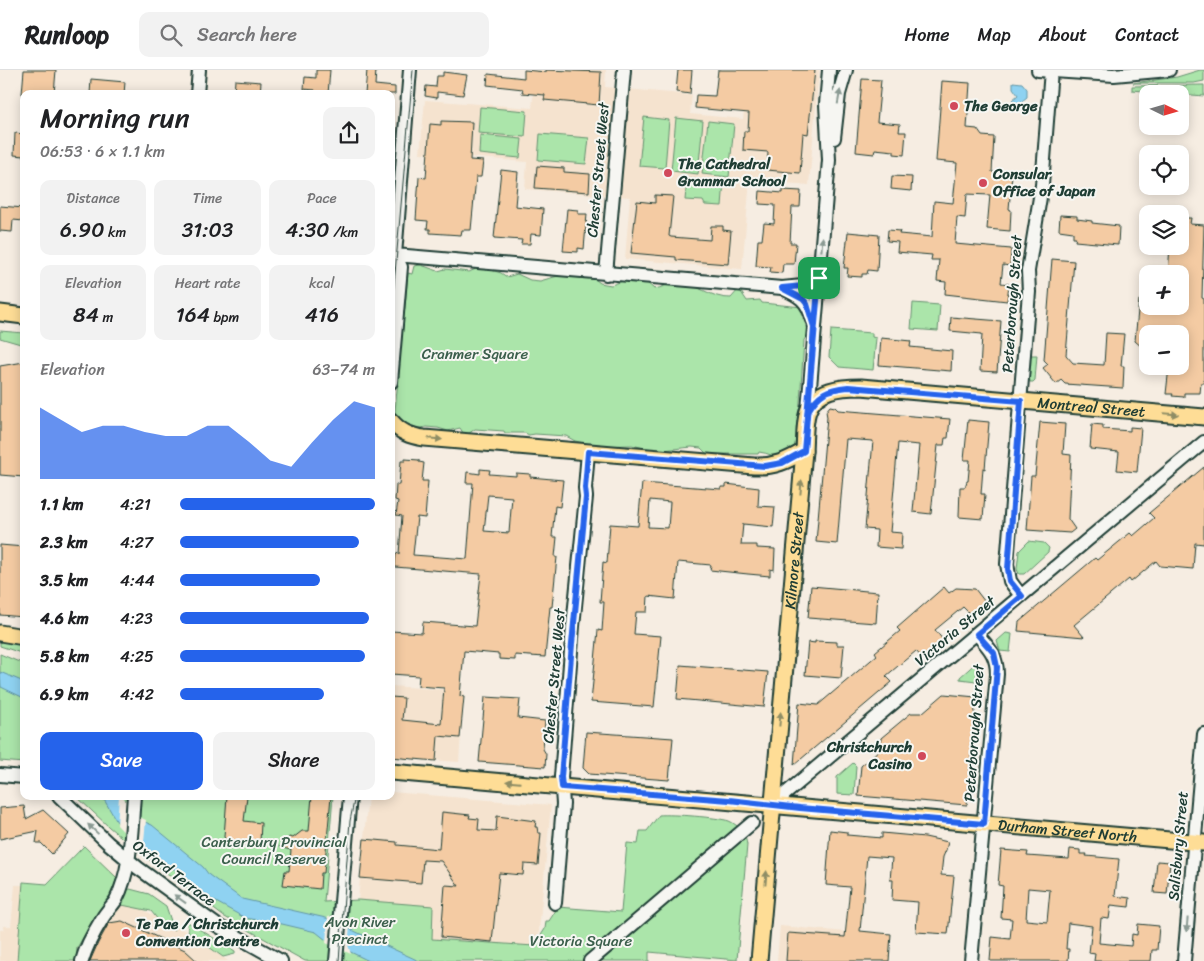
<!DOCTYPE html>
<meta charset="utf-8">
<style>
body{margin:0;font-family:Sriracha,sans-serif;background:#f2f2f2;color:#202124;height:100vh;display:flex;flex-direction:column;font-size:19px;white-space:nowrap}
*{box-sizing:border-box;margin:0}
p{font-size:16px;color:#757577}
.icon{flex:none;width:28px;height:28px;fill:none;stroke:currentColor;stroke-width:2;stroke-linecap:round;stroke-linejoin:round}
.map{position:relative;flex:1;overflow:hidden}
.panel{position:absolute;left:20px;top:20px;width:375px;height:710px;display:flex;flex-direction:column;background:#fff;border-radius:10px;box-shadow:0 2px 12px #0003}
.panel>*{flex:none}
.needle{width:32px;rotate:95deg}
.controls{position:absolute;left:1139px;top:15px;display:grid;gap:10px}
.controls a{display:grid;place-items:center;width:50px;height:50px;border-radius:10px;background:#fff;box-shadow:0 2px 12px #0003;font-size:25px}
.pin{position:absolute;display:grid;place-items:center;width:42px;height:42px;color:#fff;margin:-21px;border-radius:10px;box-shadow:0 2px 8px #0006}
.round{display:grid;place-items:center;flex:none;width:52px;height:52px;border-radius:10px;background:#f2f2f2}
.overview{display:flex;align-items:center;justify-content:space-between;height:85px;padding:0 20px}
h1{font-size:28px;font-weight:600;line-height:38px}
.metrics{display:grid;grid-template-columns:repeat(3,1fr);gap:8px;height:85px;padding:5px 20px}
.metrics div{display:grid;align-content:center;border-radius:10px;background:#f2f2f2;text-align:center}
.metrics b{font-size:21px;font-weight:600}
.metrics small{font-size:14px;font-weight:400}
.metrics p{font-size:14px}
.chart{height:140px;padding:10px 20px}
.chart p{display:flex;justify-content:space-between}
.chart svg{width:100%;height:90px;margin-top:5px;fill:#2563eb;opacity:.7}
.action{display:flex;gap:10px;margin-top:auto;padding:10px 20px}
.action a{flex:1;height:58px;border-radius:10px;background:#2563eb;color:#fff;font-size:20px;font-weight:600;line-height:58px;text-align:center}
.action a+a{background:#f2f2f2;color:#202124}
ul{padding:0 20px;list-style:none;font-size:16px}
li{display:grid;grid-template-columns:80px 60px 1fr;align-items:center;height:38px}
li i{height:12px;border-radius:6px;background:#2563eb}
header{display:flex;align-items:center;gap:30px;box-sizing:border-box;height:70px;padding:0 25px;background:#fff;border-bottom:1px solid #e0e0e0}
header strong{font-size:24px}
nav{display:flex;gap:28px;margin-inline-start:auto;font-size:18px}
.search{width:350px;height:45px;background:#f2f2f2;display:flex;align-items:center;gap:12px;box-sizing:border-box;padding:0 18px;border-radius:10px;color:#757577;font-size:19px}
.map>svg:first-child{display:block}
.built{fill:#f5e3cf}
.green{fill:#abe5aa;stroke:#65916f}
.water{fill:#8fd2f1;stroke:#6296a5}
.pier{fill:#f6ede2}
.building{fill:#f4cba3;stroke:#1f3d34;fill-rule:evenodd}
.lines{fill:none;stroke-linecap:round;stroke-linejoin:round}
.minor-casing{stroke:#1f3d34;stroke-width:16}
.major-casing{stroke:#1f3d34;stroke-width:19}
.minor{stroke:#f6f6f2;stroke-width:12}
.major{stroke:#fedd96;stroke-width:15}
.tram{stroke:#1f3d34;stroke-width:1}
.oneway{fill:#8a9a93}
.oneway2{fill:#8e8d65}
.route-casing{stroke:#fff;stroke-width:10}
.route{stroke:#2563eb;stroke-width:6}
.poi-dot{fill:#d1495b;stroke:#f6f6f2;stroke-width:2}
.labels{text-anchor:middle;stroke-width:4;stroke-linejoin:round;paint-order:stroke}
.poi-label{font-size:15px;font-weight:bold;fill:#1f3d34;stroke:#f6f6f2;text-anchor:start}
.street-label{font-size:15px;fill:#1f3d34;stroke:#f6f6f2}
.park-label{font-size:15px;fill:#3b5f4c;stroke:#f6f6f2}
</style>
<header>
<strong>Runloop</strong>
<div class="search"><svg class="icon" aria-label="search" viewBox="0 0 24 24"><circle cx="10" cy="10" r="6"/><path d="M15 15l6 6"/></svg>Search here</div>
<nav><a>Home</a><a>Map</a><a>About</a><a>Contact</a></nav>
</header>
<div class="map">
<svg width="1204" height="891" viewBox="0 0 1204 891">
<rect width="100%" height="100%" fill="#f6ede2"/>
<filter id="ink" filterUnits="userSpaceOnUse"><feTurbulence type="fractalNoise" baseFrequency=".02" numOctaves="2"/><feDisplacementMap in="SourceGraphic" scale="10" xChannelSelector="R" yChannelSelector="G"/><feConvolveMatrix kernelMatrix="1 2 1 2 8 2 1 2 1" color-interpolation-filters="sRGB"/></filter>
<g filter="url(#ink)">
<path class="built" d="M536,0H606L605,17L692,25L690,44L743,49L748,0H819L809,115L750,110L742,199L625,189L630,127L525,119L527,92L420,83L425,30L532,38Z
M391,616L464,621L459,692L391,687Z
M391,722L551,735L538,871L535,876L432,869L358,830L368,726H391Z
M84,776L123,812V828L165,852L167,851L189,863L228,891H0V860H3L4,856H11L15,815H23V812L47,814Z
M780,856L869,864L866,891H777Z"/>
<path class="green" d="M1200,0H1204V11L1194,13H1133L1177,7Z
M1204,15V26L1132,20V16Z
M480,37L527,41L525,67L478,63Z
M644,47L669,50L665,98L639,96Z
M676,48L703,51L698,104L671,101Z
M708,51L734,54L729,107L702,104Z
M540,64L589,68L586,94L538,90Z
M480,65L522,69L520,88L479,84Z
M687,109L724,111L722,136L705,135L703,131L685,130Z
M421,195L438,201L445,199L469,202L478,198L488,199L501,203L507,207L517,204L530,210L540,211L565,204L574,207L583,205L591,206L600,213L611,215L629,209L646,212L654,219C662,218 669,213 677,213C696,212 711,229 731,228L739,219L747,231L760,230L762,233L802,237C801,251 806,251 809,263L804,270L798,362L793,382L785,389C775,387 768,383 759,382L758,384H707L701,378L692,377L663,380L644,378L632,375L597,376L575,371L566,366L535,364L529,365L525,363H505L504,361L475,359L465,366L460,358L448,361L438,358L426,357L411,360L398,355L395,341L408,203L412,204L414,196Z
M913,233L940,235L938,261L911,259Z
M831,260L872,263V267L876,268L873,300L839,297L829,287Z
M0,261L24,263V275L0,268Z
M1030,285H1037L1035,310L1033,312H1030L1029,306Z
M1029,471L1044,473L1049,478L1048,482L1024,504H1019L1017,499L1019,481Z
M1006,563L1012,564L1010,582L1000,581L997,571Z
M0,570L24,573V584L0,576Z
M0,584L24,594V693L0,691Z
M978,591L976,611L960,609V607Z
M853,693L856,696L854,725L837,724V707Z
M76,726H333L324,832L358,830L433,836L432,869L534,876L545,859L546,851H549L558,837L621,842L627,773L638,774L640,761H647L659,745C672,744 717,747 729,751C739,755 746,765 747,775L737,890L649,882V891H305L223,846L144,786L109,757Z
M84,776L117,808L107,833L96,845L77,878L76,891H17L23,812L47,814Z
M130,819L149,824L166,836L174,860L159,851L151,841L122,835L120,827L127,820Z
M186,851L235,881V884L223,887L189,863Z"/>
<path class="water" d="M1013,12L1022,13L1027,19V27L1017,35L1012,30L1018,25L1013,18Z
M0,602L24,612V628L1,617Z
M102,726H119L138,749L152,755L203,797L209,805L242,829L326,848L419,891H369L326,870L316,862L282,854L245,848L207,827L174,799L139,776L117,752Z"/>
<path class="pier" d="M119,726L123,727L139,747L146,750L143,782L117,755Z
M328,846L350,856L348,875L351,884L326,873Z"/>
<path class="building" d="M24,0H56L54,24H22Z
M316,0H330L328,24H314L315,20L304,19L305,7L316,8Z
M367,0H376L375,15L395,17V24H365Z
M524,0L546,2V0L601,2L599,35L544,30L545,25L522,23L523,19L487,15L488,4L524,8Z
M678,0H692L690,24L676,22Z
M718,0H815L808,64L803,63L800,103L767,100L768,82L743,80L744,61H748L749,43L695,38L696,25L715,26Z
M443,2L467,5L463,25L437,22V28L425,26L426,16L436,17L437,6H443Z
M91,9L125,12L124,24H90Z
M862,9L881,10L877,52L900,54L899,62H906L904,85L894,84V81L875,79L874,84L856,82Z
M235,10L261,12L260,24H234Z
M942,11L970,13L967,58L977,59L982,66L994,67L992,102L1012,104L1009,139L1011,140L1010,161L987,159L990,125L967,124L965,148L957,147L955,174L1011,179L1010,196L1003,195L1001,213L1009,214L1007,231L945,224L946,212L937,211L939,190H931L932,185L897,182L898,172L887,171L888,160L900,161L899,164L932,167L934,131L953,133L957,93L936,91Z
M441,51L472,52L470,90L483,91L481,107H476L471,160H462L461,165L430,163V159H427L428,151L416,150L419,107L426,108L430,54L441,55Z
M15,63L24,64V86L14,85Z
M537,96L564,98V102L590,104L589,122L535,118Z
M501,100L518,102L515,136L543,139L541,165L531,164L530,174H521L522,170L494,168Z
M892,106L912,107L911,121L891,119Z
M783,120L801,121L800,137H792L790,173H796L794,194H783L782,203L770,202L771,197L756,196L758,170H762L764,153L774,154L775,135L759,134L760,121L783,123Z
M655,125L673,126L669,166L671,167L710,170L711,156H723V160L731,161L728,194L676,190V187L631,183L637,131L655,133Z
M0,136L24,138V151L13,150L12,162L0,161Z
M567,139L578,140V144H587L584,179L578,178V182L563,181Z
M1060,145L1077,146V149L1092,151V153L1119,156L1118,175L1075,171L1076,167H1073V162L1059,160Z
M1180,148H1191L1190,154L1204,155L1202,228L1204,229V313H1201L1200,323H1184V327L1172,326L1173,324H1166L1169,297L1180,296V264H1148V276L1143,278L1135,271L1139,230L1148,231V236H1180V204H1168L1170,176H1180Z
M848,162L879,165L877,201L868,200L867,204H862V207L847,206L848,198H844Z
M1052,189L1074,191L1066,285L1073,293L1104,295L1106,263L1124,264L1121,296H1124L1123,318L1065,314L1061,310L1056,314L1043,298L1048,294L1044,290Z
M951,247L1001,251L997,302L980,301L982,264L950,261Z
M881,268L911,271L910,277L952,281L951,301L879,295Z
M24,292V407L0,405V296Z
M830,336L835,337L838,340L950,349L948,368H945L944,375H938L931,444L913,442L919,375L898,373L890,462L902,463L901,479L876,477L877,460L865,459L873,371L846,369L837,474L816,472L827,347L826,341Z
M968,350L989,352L985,399L983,398L981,424H985L983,449L959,447L960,417H965L967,411H968L970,390H964Z
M1040,352L1065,354L1063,384L1071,385L1068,449L1075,459L1070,463L1027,460L1031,406H1035Z
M1092,354L1103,355V359L1130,361V357L1141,358L1137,402L1117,400L1119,382L1090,379Z
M405,389L419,390V392L424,393L422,411H428L425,448L417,447L413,485L467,489L473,413H466L467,402L480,404V399L490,400L489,404L516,406V403L530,404V407L563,410L560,437L555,436L552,467H557L555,487H557L552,537H550L545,587L515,585V590L499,589V584L464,581L460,626L464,627L460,668L438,666L436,691L391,687V627L404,628L402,650L441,654L444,618L418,616L419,606L391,604V561L422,563L423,552L475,556L481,504L395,497L396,483L399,484L402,446L396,445L398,431L395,430L396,415H399L401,391H405ZM488,425L512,427L509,463L484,461Z
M1204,397V474L1195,473L1193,499L1160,496L1156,491L1131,512L1129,509L1074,555L1084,567L1018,561L1019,552L1095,488L1097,490L1130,463L1133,466L1154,448L1149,443Z
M642,413L721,419V417H726V414L759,418L758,436L775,437L773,457L743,454L741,475H757V478L775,479L774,500L770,499V506L748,504L710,500L711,495L678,492L675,529L648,526L647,542H636L634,564L661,566L654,637L591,632L598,560L602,561L604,532H600L603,492L607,493L610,454L638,456ZM650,430L670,432L668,458L648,457Z
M0,475L24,477V547L0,545Z
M811,516L878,522L876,553L808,548Z
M944,517L949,523L956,518L975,519L985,532L970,544L963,537L935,560L944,571L923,589L916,581L886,606L892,612L794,695L799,633L818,635L877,585L875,582L900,561L897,558Z
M815,571L837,572V575H844L841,608L805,605L808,572L815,573Z
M680,595L768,602L764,637L677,629Z
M944,624L976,627L967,735L858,726L861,696L880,679L881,668L911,643H922Z
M485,627L520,629L518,648L545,651L543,679L546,684L545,697L479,692Z
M586,662L673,668L669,710L589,704L583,698Z
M227,726H247L244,751L261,753L260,772L254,776H250L245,772L226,770L224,767Z
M312,726H331L324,803H321L320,819L283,815L285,801H289L291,780L279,777L289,767L293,768L302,761H309Z
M24,736L26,749L43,740L69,764L52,784L41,773H36L38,761L0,769V738Z
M442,742L470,745L469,748L479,749L478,760L496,761L497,746L536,751L535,757H537L538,763H541L538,795L524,794L523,805L499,803L492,872L441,867L445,815L459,816L441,791L423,790L421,813L360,808L364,769L397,772V775L439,779Z
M830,760L847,762V765L882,768V763L925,767L948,772L946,780L943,787L941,805L954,806L948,864L916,862L918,832L892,830L893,810H890L892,788L867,786L860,861L891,864L889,891H786L788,863L845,867L850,817L826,815Z
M1070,779L1080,780V784H1087L1086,786L1119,789L1115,826L1130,828L1129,837L1111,835L1109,849L1101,848L1099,873L1131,876L1132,864L1137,865L1138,854L1159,856L1157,880H1152L1151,891H1094L1095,884L1089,883L1092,856L1068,853L1066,879H1069L1068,891H990L992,867L1010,869L1012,849L1001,848L1003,816L998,815L1001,780L1028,782L1027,786L1069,789ZM1028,818L1050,820L1047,852L1026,850Z
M1157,791L1170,792L1167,824L1154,823Z
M122,851L185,880L197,891H90L98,873L109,853Z"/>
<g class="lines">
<defs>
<path id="minor" d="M1038,0L1114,5L1169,0
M197,24L199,0
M834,68L839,24L846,0
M395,185L782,218L803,216L819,208
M606,204L624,0
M782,218C800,226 807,230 813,250
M391,312L401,197L395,185L410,0
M808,341L829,90L826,34L829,0
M1021,526L1010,511L1007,494L1029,222L1028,201L1042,115L1051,0
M0,705L24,707
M59,726L108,773L138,798L218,856L281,891
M772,735L1204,372
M555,833L563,734L561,707L573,556L586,427L585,418L588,382
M82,891C86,876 94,862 102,849C106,842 112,836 116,830C132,798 131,760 134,726
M336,891L350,726
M590,891L752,753
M971,891L997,604C997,585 989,578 977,564
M1184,891L1204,664"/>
<g id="major">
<path d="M0,243L24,246"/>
<path d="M391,351C400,362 410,366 424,368L754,396C774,397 787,391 804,381"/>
<path d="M0,563L24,567"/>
<path id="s1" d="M391,702C662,725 933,749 1204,773"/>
<path id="s2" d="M759,891L804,381C805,368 804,353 808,341C815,319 841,317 861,317L1204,347"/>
</g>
</defs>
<use href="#minor" class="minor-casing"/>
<use href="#major" class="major-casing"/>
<use href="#minor" class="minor"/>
<use href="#major" class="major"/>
<path class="tram" d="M391,248L413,0
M339,891L350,751L355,726"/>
</g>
<defs><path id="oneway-solid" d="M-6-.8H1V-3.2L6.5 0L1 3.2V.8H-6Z" transform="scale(1.25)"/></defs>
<g class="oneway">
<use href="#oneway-solid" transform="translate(839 27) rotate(-80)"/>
<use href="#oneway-solid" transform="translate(822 174) rotate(-85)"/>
<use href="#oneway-solid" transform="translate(93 759) rotate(-137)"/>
<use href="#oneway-solid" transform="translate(180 829) rotate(-144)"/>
<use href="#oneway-solid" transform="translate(1187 855) rotate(95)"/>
</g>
<g class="oneway2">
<use href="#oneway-solid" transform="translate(1171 344) rotate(5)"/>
<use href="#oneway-solid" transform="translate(435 369) rotate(5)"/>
<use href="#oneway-solid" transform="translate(801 417) rotate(-85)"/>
<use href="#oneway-solid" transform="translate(780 649) rotate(-85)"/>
<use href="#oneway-solid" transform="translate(513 712) rotate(-175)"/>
<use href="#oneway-solid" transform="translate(766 808) rotate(-85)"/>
</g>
</g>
<g class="lines" filter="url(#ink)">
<defs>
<path id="route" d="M819,208L804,381L782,393L765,396L588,382L585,418L586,427L572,574L561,707L562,717L729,730L800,738L984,754L997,597L994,583L977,564L1022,526L1010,511L1008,499L1021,331L848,317C827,319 819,323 808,341L814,257L807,234L803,229L782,218L803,216L819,208"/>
</defs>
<use href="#route" class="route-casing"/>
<use href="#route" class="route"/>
</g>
<g class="poi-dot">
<circle cx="954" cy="36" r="5"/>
<circle cx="668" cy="103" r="5"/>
<circle cx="983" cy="113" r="5"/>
<circle cx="922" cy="686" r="5"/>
<circle cx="126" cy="863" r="5"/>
</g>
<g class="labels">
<g class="poi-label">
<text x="964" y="41">The George</text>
<text x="678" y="99">The Cathedral<tspan x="678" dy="17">Grammar School</tspan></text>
<text x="993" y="109">Consular<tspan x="993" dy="17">Office of Japan</tspan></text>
<text x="912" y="682" text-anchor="end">Christchurch<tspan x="912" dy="17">Casino</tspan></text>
<text x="136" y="859">Te Pae / Christchurch<tspan x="136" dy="17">Convention Centre</tspan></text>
</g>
<g class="street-label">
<text transform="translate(598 100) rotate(-85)" y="5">Chester Street West</text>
<text transform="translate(1012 234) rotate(-86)" y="5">Peterborough Street</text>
<text dy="5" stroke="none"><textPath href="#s2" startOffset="846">Montreal Street</textPath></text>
<text dy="5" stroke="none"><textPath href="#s2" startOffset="402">Kilmore Street</textPath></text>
<text transform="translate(955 561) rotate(-40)" y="5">Victoria Street</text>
<text transform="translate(554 606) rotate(-85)" y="5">Chester Street West</text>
<text transform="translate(974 663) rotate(-86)" y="5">Peterborough Street</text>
<text dy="5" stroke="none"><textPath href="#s1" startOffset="679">Durham Street North</textPath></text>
<text transform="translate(1178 776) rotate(-85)" y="5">Salisbury Street</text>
<text transform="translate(174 803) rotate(37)" y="5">Oxford Terrace</text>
</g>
<g class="park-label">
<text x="475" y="289">Cranmer Square</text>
<text x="274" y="777">Canterbury Provincial<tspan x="274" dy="17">Council Reserve</tspan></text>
<text x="360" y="857">Avon River<tspan x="360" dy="17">Precinct</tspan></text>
<text x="581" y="876">Victoria Square</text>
</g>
</g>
</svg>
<div class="controls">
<a><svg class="needle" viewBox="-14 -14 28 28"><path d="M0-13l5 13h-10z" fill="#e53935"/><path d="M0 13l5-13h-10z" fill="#757577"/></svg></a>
<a><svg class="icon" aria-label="locate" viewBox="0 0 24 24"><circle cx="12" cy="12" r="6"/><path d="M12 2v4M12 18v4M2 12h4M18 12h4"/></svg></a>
<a><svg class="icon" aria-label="layers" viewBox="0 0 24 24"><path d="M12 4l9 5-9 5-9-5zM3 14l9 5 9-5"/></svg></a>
<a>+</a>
<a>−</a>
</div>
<div class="pin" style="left:819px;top:208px;background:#1e9e55"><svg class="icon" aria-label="arrive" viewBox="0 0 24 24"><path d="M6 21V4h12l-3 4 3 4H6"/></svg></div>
<section class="panel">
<div class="overview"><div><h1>Morning run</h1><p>06:53 · 6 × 1.1 km</p></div><a class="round"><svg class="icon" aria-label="share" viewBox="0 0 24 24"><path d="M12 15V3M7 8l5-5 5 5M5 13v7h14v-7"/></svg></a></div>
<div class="metrics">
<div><p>Distance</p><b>6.90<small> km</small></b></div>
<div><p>Time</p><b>31:03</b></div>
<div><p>Pace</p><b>4:30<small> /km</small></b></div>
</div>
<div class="metrics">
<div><p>Elevation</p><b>84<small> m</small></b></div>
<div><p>Heart rate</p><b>164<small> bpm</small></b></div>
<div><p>kcal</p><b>416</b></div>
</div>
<div class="chart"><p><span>Elevation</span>63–74 m</p>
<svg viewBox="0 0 160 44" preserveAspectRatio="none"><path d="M0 44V9L10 15L20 21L30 18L40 18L50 21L60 23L70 23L80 18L90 18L100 26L110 35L120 38L130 26L140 15L150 6L160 9V44z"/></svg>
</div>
<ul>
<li><b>1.1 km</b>4:21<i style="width:100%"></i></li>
<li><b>2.3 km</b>4:27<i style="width:92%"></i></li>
<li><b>3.5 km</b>4:44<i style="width:72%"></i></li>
<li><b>4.6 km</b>4:23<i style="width:97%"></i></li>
<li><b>5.8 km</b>4:25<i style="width:95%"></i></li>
<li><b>6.9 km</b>4:42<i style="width:74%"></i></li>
</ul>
<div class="action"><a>Save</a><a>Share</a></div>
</section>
</div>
